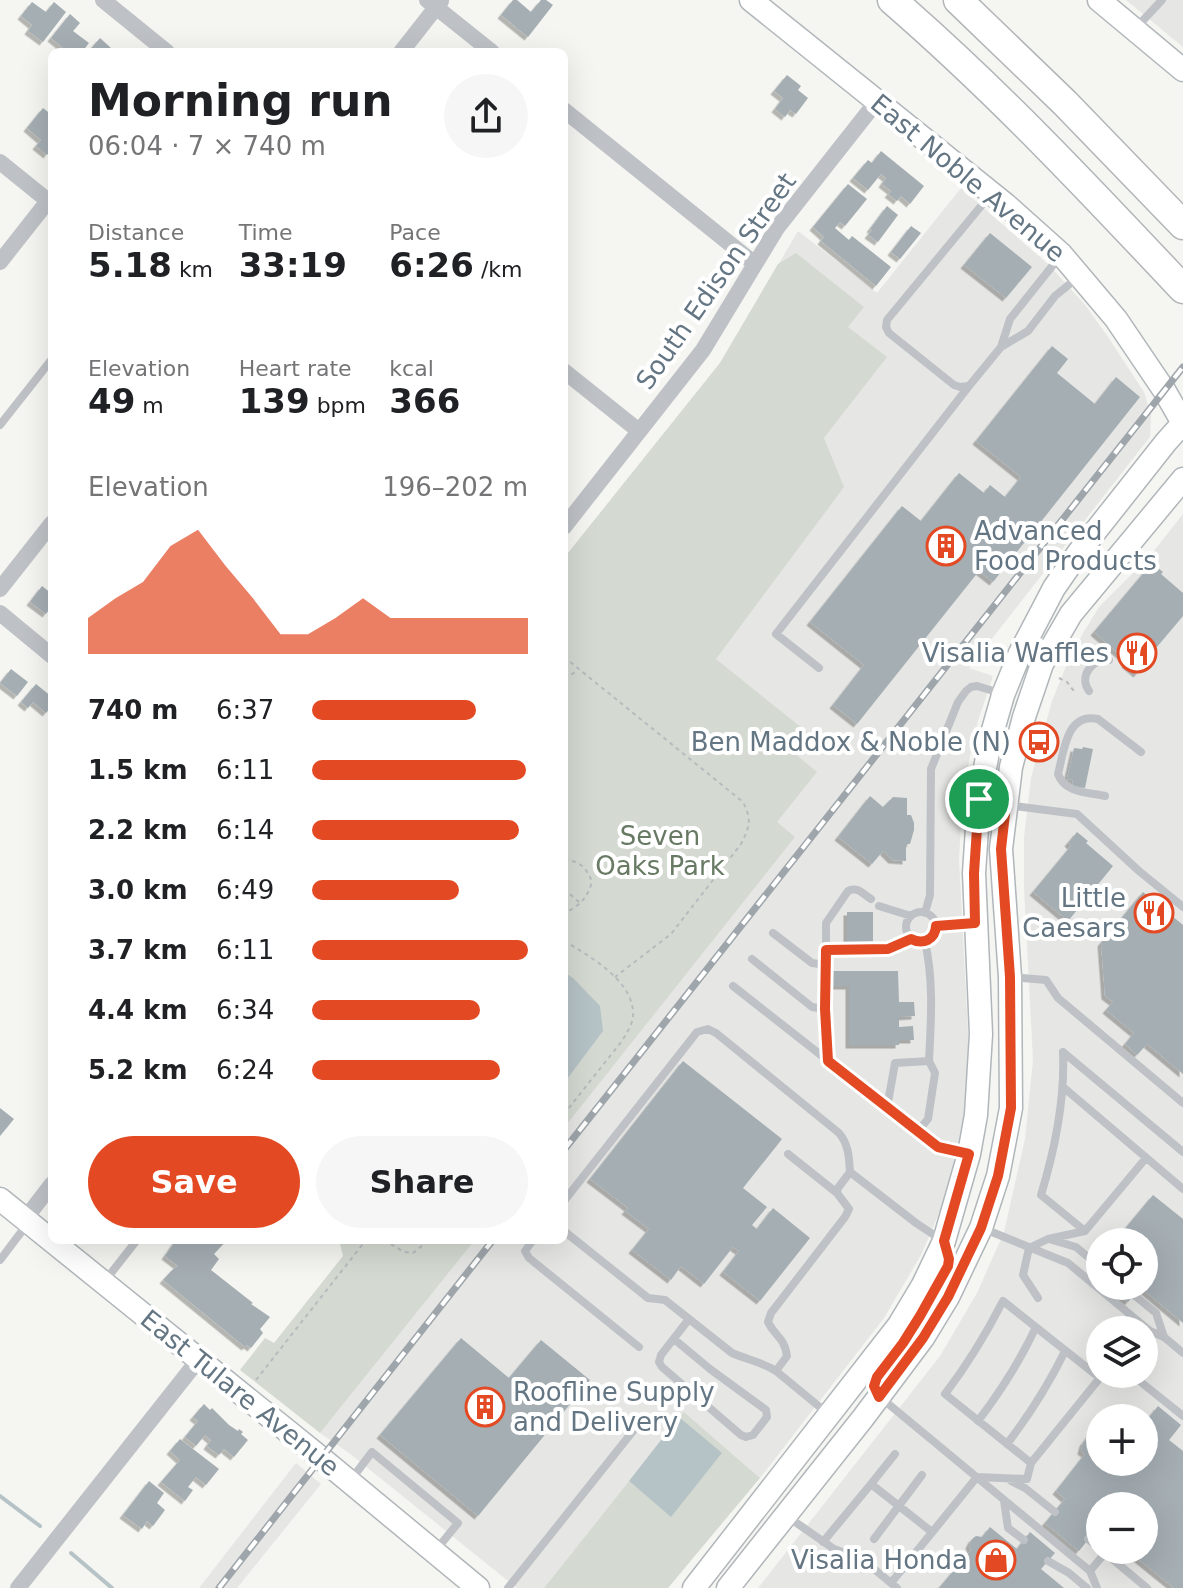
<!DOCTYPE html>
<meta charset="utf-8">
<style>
body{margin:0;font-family:"DejaVu Sans",sans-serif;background:#f6f6f6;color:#202124;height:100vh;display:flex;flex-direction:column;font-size:30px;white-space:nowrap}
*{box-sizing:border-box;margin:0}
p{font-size:26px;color:#757577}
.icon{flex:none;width:44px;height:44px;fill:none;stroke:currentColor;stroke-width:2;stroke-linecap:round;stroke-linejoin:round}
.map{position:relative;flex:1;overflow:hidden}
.sheet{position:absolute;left:48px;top:48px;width:520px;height:1196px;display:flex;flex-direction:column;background:#fff;border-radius:12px;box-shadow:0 8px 32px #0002}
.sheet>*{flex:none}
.tools{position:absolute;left:1086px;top:1228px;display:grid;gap:16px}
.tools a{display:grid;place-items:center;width:72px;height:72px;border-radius:50%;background:#fff;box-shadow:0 8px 32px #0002;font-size:40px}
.pin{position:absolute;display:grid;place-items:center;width:68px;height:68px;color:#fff;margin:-34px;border:4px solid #fff;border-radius:50%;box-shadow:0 2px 8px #0007}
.round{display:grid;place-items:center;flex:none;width:84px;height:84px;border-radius:42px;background:#f6f6f6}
.headline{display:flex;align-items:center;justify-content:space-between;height:136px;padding:0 40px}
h1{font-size:44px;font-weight:700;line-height:60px}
.metrics{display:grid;grid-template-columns:repeat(3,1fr);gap:12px;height:136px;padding:8px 40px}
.metrics div{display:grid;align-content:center}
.metrics b{font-size:34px;font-weight:700}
.metrics small{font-size:22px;font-weight:400}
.metrics p{font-size:22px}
.chart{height:224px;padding:16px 40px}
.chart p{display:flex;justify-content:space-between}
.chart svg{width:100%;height:144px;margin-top:8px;fill:#e34a23;opacity:.7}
.cta{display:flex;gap:16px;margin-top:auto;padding:16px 40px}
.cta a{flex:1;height:92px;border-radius:48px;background:#e34a23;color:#fff;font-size:32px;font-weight:700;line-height:92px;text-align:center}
.cta a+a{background:#f6f6f6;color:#202124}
ul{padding:0 40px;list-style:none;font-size:26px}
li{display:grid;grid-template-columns:128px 96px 1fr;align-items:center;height:60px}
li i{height:20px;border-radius:10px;background:#e34a23}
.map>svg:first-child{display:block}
.built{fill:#e6e7e5;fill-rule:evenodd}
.green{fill:#d4dad1}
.water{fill:#b5c2c6}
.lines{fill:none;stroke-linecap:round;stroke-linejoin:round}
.stream{stroke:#b5c2c6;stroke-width:4}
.building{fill:#a5aeb3;filter:url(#shadow)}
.secondary-casing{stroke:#b0b6ba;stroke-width:25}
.highway-casing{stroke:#b1b5b8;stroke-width:31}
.path{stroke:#b8bbbd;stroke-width:2;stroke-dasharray:4 4;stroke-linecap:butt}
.lane{stroke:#bec2c6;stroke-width:8}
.street{stroke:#bec2c6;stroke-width:16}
.secondary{stroke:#fff;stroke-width:22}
.highway{stroke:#fff;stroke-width:28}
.rail-casing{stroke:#9fa6ab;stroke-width:7}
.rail{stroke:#fff;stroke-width:4;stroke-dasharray:12;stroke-linecap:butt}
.route-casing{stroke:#fff;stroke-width:16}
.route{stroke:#e34a23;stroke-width:10}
.labels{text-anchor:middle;stroke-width:8;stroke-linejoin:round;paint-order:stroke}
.street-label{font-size:26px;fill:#647683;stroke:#fff}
.poi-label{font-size:26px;fill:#647683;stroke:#fff;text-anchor:end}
.park-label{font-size:26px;fill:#687a63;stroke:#fff}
</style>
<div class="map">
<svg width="1183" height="1588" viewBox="0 0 1183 1588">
<defs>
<filter id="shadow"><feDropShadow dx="-3.5" dy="3.5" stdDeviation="0" flood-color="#0004"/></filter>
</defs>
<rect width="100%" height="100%" fill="#f5f5f1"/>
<path class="built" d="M1126,0H1183V47Z
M961,188L1049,265L1086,306L1108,337L1144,392L1151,415L1150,437L969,668L993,676L978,721L969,761L962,809L959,859L969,1051L967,1090L962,1127L952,1172L940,1211L921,1255L884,1318L760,1478L684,1412L544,1588H517L349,1453L320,1433L475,1240H564V1128L794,837L777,823L564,558L720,363L798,231L877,293Z
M1183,514V1588H758L940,1356L977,1293L1004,1232L1025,1139L1033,1060L1024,888V837L1031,778L1052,701L1067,664L1083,633L1099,607L1149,557ZM1100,1242H1144V1286H1100ZM1100,1330H1144V1374H1100ZM1100,1418H1144V1462H1100ZM1100,1506H1144V1550H1100Z
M296,1463L321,1484L237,1588H199Z"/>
<path class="green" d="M796,253L864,307L848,327L887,357L824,438L844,487L716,659L807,732L793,752L817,772L777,822L795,837L564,1128V558L720,363L778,264Z
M339,1240H475L320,1433L240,1370L265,1338L274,1343L343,1256Z
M684,1412L760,1478L668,1588H544L629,1481L671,1516L721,1454L679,1417Z"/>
<path class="water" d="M564,972L573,978L600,1006L603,1031L564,1083Z
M679,1417L722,1453L671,1517L629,1481Z"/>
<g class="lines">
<path class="stream" d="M0,1496L40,1526
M71,1553L112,1588"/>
</g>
<path class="building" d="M513,0H517L531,12L541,0H546L553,5L528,37L501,15Z
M32,2L46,12L54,2L66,12L43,42L28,31L32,25L21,16Z
M70,14L80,23L73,31L89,43L82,52H68L51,38Z
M100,38L111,48L108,52H88Z
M787,75L801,86L798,90L808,98L796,114L790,110L785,117L775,109L783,98L774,91Z
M43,108L52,115V148L47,155L36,146L41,140L27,128Z
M881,151L924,186L910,204L901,196L897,201L888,194L891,191L882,184L886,178L881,174L868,190L853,178L868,160L872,163Z
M848,184L867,199L845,226L840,222L835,228L849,240L852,236L891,267L876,286L821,241L824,237L813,227Z
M887,206L898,215L878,242L868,235L872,230L870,229Z
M911,226L921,233L900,259L891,252Z
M990,233L1032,267L1006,298L964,265Z
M1052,346L1068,359L1057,373L1095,404L1116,377L1140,397L993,582L979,571L857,724L833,705L864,665L810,622L902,506L921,521L959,473L984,493L990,485L1005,497L1021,477L976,441Z
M1152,563L1163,572L1161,574L1183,593V616L1145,661L1147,662L1137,674L1125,664L1127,661L1094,632Z
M42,586L52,594V606L46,614L30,602Z
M11,669L28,682L17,696L0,683Z
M36,684L52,697V706L46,713L33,702L28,708L21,702Z
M1083,747L1093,749L1085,788L1072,786L1073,780L1067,779L1074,748L1082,749Z
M870,796L883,807L893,797L907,798V815H911L914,823V830L910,844H906V861L892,860L883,851L872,864L838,837Z
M1077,832L1088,841L1086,843L1113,866L1068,921L1033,892L1071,846L1068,843Z
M1143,892L1183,925V1074L1147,1044L1137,1055L1125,1044L1134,1033L1106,1010L1113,1002L1105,996L1101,943Z
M847,912H873V943L847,944Z
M833,971H898L899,1002H914L915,1016L899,1017V1027L913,1026L914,1040H899V1045H849V986H833Z
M683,1061L782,1139L743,1188L767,1207L752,1225L757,1229L773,1208L810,1238L760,1301L723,1272L739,1251L733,1247L704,1284L681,1266L671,1280L632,1250L649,1229L625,1211L628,1208L590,1179Z
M0,1108L14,1119L0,1136Z
M1153,1195L1183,1219V1323L1140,1287L1128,1302L1108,1286H1144V1242H1114Z
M176,1240H227L214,1254L219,1259L211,1270L253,1303L251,1304L270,1317L260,1329L263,1333L251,1348L247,1345L245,1347L163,1280L175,1267L176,1268L178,1266L165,1256Z
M461,1338L509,1378L541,1340L590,1380L478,1516L380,1435Z
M204,1404L210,1410L212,1408L229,1425L238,1431L239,1429L243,1432L241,1434L248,1440L234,1457L224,1449L219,1455L207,1446L211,1440L205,1435L196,1446L185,1437L198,1421L193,1417Z
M1125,1405L1141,1418H1114Z
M1158,1406L1181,1425L1169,1440L1183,1451V1588H1174L1127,1550H1144V1506H1100V1528L1098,1527L1079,1551L1045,1523L1065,1499L1056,1491L1085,1454L1081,1451L1083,1443L1095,1427L1100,1424V1462H1144V1420L1146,1421Z
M180,1439L219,1469L206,1485L196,1477L188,1487L193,1490L185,1501L161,1482L180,1460L170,1451Z
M149,1481L164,1493L157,1503L165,1510L153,1526L147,1521L142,1529L123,1515Z
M990,1527L1017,1549L1030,1532L1055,1553L1041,1569L1064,1588H939L971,1550L969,1545L972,1539L976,1536L982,1537Z"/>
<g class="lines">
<defs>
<path id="secondary" d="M751,0L1005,204L1061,254L1116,319L1164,390L1183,423
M1099,0L1183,70
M0,1199L321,1458L478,1588
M694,1588L899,1325L923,1285L944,1241L969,1154L976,1115L981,1034L974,873L979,799L991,737L1003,695L1020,653L1054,588L1079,552L1166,442L1183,423
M728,1588L863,1418L923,1338L948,1297L981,1228L998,1176L1011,1108L1010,977L1001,849L1011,767L1024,717L1042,664L1071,614L1183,479"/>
<path id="highway" d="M892,0C996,90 1089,189 1183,289
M958,0L1065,103L1183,225"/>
</defs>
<use href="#secondary" class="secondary-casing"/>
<use href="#highway" class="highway-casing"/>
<path class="path" d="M564,657L743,802C752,820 750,826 741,844L671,934L615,977
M564,678L578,671
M1059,678L1067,682L1073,690L1077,688
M564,860C579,860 587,868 592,882C587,898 580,906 564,913
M564,889L579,902
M564,941C588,955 632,980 633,1012C634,1023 627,1032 622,1041L564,1114
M384,1240L404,1252L413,1253L429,1240
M256,1380L366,1240"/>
<path class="lane" d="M1135,29L1162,0
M991,194L887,320L886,327L889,333L954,385L960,387L969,386L1001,347
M1061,255L1010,319L1001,347L1028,331L1055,296L1077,278
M0,425L52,359
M819,668L776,634L969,386
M1089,691C1078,676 1093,658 1109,660
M1105,796C1087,792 1065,793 1058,774C1064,752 1066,712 1098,719L1141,752
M980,799L1006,805L1077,814L1139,871L1183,907
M871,899C863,894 857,886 848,891L826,923V950L888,949L911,939
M879,906L911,916
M906 927a15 15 0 1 1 30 0a15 15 0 1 1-30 0Z
M925,913L930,895L931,769L958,702L966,691L971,687L977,686L1000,693
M936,926L975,923
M773,933L812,963L826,965
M826,950L825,1009L828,1061
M752,959L812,1007L825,1009
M1011,977L1046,980L1058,998L1183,1103
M733,986L938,1147L968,1154
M1063,1052C1065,1100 1055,1149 1041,1195L1085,1231
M1063,1052L1183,1152
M1063,1087L1183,1189
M887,1108L895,1063L929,1061C931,1021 934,981 925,942
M917,1132L928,1119L935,1073L929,1061
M788,1154L837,1193
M564,1201L697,1032L708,1029L716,1033L839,1133C849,1145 849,1158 850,1172
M982,1228L1068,1263L1150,1331L1164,1337L1183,1353
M564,1231L648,1298L665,1300L732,1353C748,1360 760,1361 776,1371
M1049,1239L1076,1247L1100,1267
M533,1240L525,1251L529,1258L639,1347
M1029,1248L1048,1239L1085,1231L1146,1158
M1029,1248L1023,1275L1038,1298
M0,1260L22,1231L24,1224
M104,1282L137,1240
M1134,1295L1156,1313L1164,1337
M674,1339L710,1369L766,1410L767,1417L753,1435L746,1437L741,1435L662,1367L659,1362L661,1355L689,1319
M1132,1375L1183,1416
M880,1397L1090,1571L1097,1588
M827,1413L776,1371L787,1356C784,1336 775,1337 768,1322L771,1313L845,1217L849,1209L837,1193L838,1188L850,1172L916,1223L943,1241
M978,1421C1001,1391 1020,1361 1036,1327
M1007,1444C1030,1414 1049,1384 1065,1351
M1031,1463L945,1394C968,1364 986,1334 1003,1301L1100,1378
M977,1477L1027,1479L1031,1463L1103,1374
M350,1481L372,1452L458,1523L436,1550
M1011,1481L1025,1488L1055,1512
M871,1484L895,1454
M1004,1501L1008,1528L1024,1540
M788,1517L834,1549L862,1559L897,1588
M874,1539L922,1475
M1088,1539L1100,1549
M823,1542L871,1484L932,1532
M1048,1561L1069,1573L1087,1588
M1090,1571L1105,1553L1147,1588
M891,1583L977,1477
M508,1588L641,1421"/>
<path class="street" d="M103,0L167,52
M427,0L492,52
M401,52L441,1
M564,110L755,264
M0,162L52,204
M0,262L48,201
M564,371L639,431
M564,527L703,350L777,228L877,101
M0,589L52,523
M0,613L52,656
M25,1219L52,1184
M18,1588L199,1359"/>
<use href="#secondary" class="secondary"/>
<use href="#highway" class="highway"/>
<defs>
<path id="rail" d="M564,1150L1183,367
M219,1588L493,1240"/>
</defs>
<use href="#rail" class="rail-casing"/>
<use href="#rail" class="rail"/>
</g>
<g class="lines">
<defs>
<path id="route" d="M979,799L1006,805L1001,849L1010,977L1011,1108L998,1176L981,1228L948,1297L923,1338L879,1397L874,1386L877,1377L903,1343L920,1316L948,1266L949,1259L944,1241L969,1154L938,1147L828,1061L825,1009L826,950L888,949L911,939C923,945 935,940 936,926L975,923L974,873Z"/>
</defs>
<use href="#route" class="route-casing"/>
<use href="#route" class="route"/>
</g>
<defs>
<symbol id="building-ring" viewBox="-11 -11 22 22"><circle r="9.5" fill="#fff" stroke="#e34a23" stroke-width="1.5"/><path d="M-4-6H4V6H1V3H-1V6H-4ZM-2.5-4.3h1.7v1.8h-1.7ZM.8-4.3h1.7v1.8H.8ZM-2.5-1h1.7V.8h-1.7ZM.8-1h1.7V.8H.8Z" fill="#e34a23"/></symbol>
<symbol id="restaurant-ring" viewBox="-11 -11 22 22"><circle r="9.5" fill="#fff" stroke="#e34a23" stroke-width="1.5"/><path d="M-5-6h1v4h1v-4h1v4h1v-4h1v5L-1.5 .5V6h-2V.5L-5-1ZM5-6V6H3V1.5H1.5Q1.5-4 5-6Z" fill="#e34a23"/></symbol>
<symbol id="bus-ring" viewBox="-11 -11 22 22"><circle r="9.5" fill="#fff" stroke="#e34a23" stroke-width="1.5"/><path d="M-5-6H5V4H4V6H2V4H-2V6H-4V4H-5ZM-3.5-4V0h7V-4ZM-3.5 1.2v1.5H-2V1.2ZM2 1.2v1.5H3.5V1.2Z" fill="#e34a23"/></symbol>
<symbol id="shop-ring" viewBox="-11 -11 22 22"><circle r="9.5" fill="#fff" stroke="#e34a23" stroke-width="1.5"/><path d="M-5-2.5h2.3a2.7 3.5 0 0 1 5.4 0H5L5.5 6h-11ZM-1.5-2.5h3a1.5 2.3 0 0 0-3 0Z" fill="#e34a23"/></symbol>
</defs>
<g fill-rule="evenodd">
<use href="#building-ring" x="924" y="524" width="44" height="44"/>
<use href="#restaurant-ring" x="1115" y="631" width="44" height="44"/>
<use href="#bus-ring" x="1017" y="720" width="44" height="44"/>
<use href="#restaurant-ring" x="1132" y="891" width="44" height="44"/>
<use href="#building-ring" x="463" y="1385" width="44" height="44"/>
<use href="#shop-ring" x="974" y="1538" width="44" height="44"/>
</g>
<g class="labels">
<g class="street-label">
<text transform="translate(968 178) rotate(40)" y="9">East Noble Avenue</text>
<text transform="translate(716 281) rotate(-55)" y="9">South Edison Street</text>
<text transform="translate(240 1393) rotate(39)" y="9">East Tulare Avenue</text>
</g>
<g class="poi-label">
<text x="974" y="540" text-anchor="start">Advanced<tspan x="974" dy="30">Food Products</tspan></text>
<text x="1109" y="662">Visalia Waffles</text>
<text x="1011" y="751">Ben Maddox &amp; Noble (N)</text>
<text x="1126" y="907">Little<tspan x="1126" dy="30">Caesars</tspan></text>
<text x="513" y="1401" text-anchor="start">Roofline Supply<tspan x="513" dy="30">and Delivery</tspan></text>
<text x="968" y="1569">Visalia Honda</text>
</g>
<g class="park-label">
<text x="660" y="845">Seven<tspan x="660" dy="30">Oaks Park</tspan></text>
</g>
</g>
</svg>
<div class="tools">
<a><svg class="icon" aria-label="locate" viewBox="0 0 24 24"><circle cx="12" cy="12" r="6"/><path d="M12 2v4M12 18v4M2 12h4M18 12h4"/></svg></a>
<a><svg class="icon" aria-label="layers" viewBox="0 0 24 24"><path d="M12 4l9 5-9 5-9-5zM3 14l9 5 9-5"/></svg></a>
<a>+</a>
<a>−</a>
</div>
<div class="pin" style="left:979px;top:799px;background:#1e9e55"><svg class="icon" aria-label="arrive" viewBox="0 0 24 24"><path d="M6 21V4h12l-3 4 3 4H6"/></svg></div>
<section class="sheet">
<div class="headline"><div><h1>Morning run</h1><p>06:04 · 7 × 740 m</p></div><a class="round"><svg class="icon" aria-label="share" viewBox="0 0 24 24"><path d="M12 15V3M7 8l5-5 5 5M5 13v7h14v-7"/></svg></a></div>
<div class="metrics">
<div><p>Distance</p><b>5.18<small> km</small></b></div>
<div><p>Time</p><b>33:19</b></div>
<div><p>Pace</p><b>6:26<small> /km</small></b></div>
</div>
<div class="metrics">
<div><p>Elevation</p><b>49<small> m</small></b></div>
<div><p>Heart rate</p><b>139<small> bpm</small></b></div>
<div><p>kcal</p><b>366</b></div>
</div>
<div class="chart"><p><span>Elevation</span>196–202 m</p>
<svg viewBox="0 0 160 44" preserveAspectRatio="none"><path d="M0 44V33L10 27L20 22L30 11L40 6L50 17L60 27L70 38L80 38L90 33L100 27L110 33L120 33L130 33L140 33L150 33L160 33V44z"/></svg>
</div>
<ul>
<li><b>740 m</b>6:37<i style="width:76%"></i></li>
<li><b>1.5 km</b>6:11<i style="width:99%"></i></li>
<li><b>2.2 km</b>6:14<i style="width:96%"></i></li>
<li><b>3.0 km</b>6:49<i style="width:68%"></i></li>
<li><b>3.7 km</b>6:11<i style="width:100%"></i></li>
<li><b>4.4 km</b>6:34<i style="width:78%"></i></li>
<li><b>5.2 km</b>6:24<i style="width:87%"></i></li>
</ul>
<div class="cta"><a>Save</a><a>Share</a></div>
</section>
</div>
